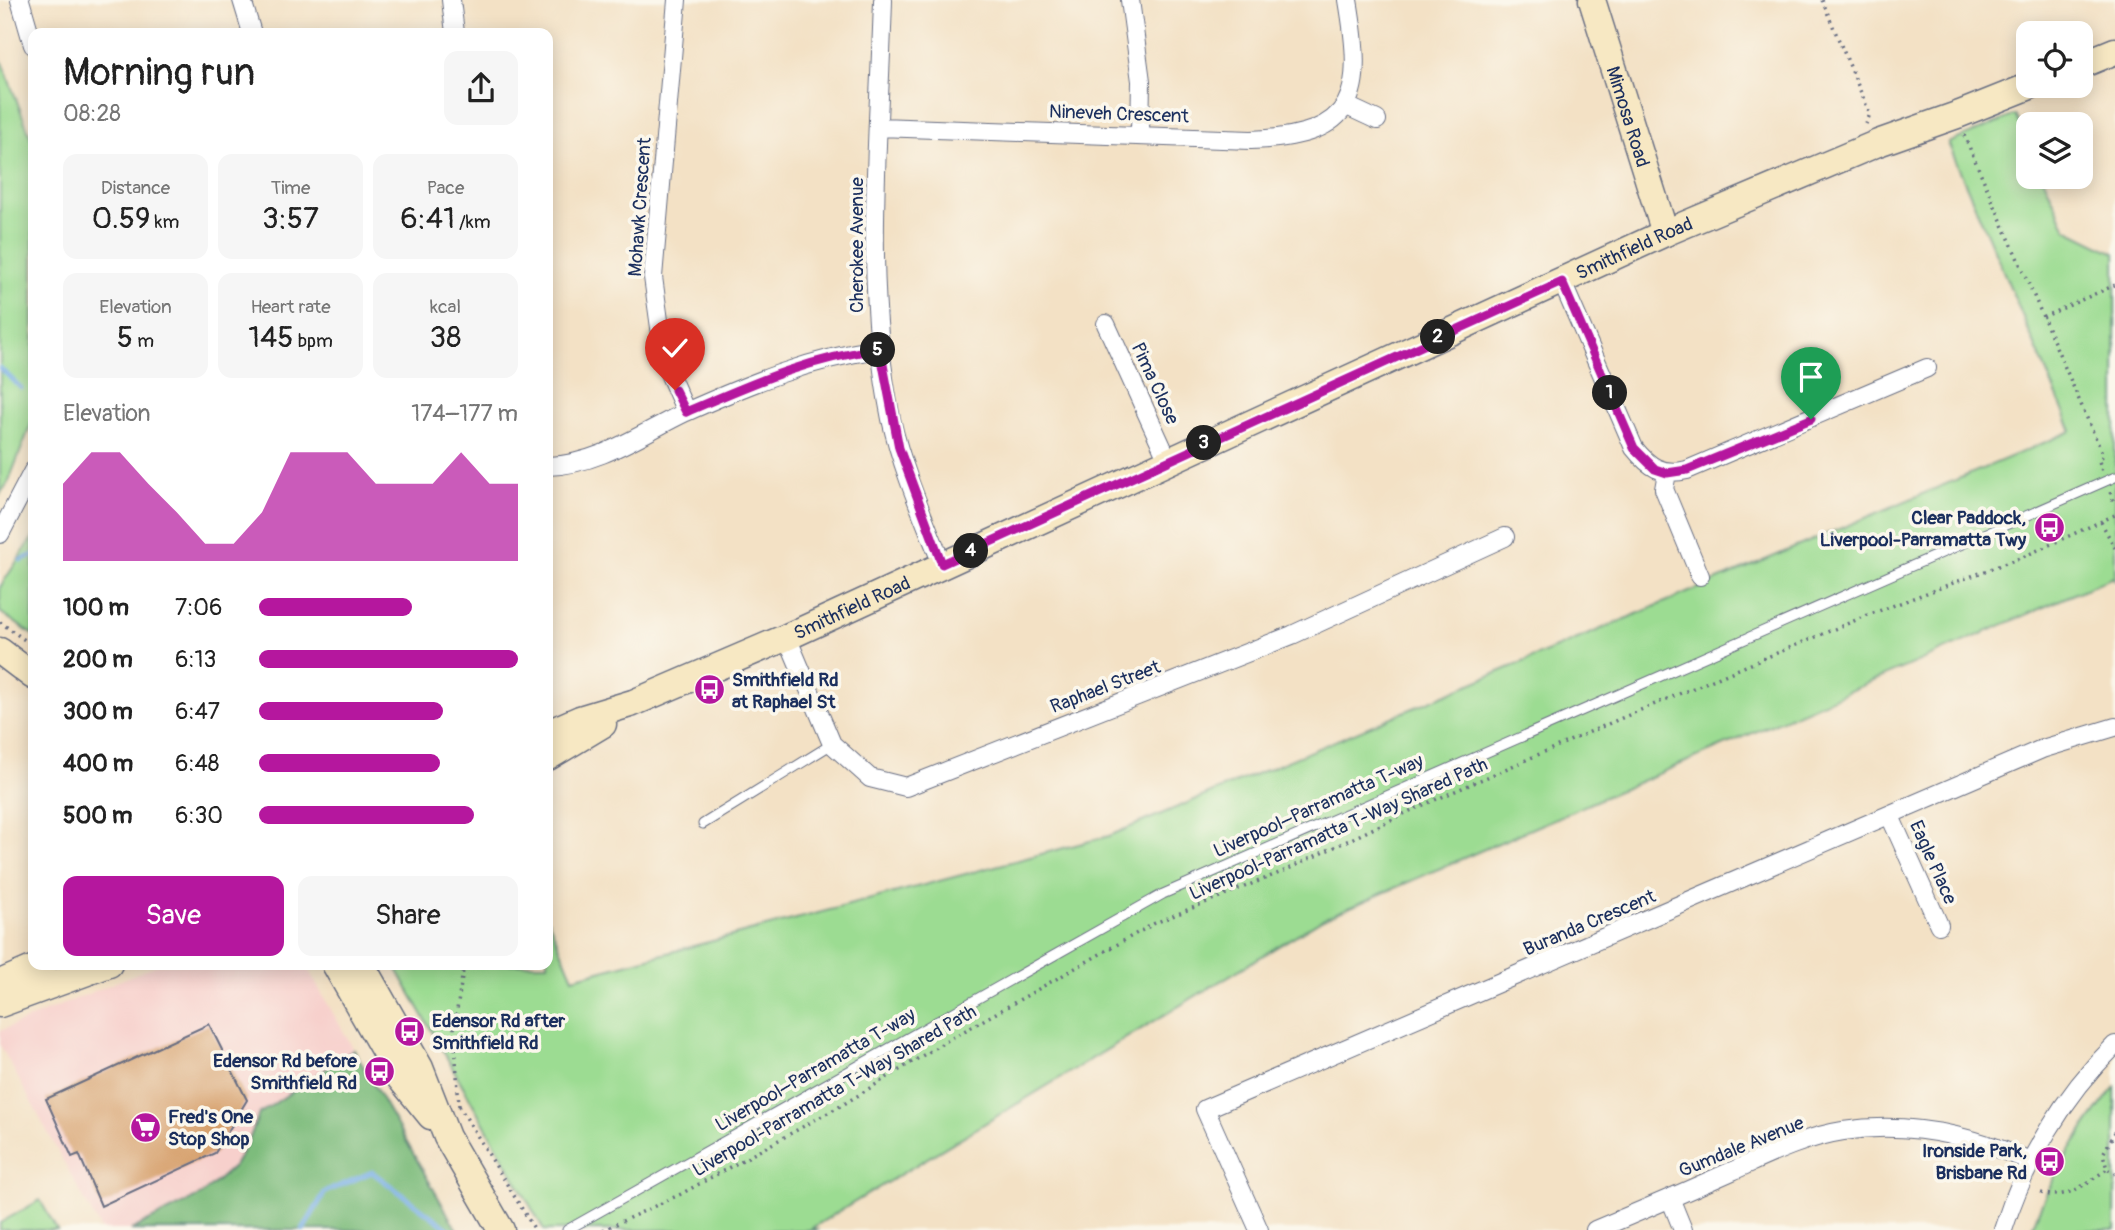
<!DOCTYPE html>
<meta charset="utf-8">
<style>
body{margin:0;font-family:Pangolin,sans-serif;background:#f6f6f6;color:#222;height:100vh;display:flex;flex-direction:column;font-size:26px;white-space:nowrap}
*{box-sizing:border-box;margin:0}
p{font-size:23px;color:#767676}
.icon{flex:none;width:38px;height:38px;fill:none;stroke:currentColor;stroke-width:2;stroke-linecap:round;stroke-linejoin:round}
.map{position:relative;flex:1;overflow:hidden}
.drawer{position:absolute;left:28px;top:28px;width:525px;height:942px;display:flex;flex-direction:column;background:#fff;border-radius:14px;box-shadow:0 4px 18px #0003}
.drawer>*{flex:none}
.buttons{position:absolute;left:2016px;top:21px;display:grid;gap:14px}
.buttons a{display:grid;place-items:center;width:77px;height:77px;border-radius:14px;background:#fff;box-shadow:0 4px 18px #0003;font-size:35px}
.pin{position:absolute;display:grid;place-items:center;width:60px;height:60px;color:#fff;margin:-72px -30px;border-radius:50% 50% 50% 0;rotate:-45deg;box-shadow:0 0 7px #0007}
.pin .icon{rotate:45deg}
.km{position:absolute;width:35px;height:35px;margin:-18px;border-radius:50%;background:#222;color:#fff;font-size:19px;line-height:35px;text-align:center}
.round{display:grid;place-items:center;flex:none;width:74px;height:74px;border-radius:14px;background:#f6f6f6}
.overview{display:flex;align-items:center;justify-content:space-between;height:119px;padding:0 35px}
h1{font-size:38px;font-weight:600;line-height:52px}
.stats{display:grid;grid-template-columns:repeat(3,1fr);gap:10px;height:119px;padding:7px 35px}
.stats div{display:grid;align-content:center;border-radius:14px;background:#f6f6f6;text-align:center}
.stats b{font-size:30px;font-weight:600}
.stats small{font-size:19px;font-weight:400}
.stats p{font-size:19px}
.chart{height:196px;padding:14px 35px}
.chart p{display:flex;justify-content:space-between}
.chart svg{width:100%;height:126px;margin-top:7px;fill:#b5179e;opacity:.7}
.button{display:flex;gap:14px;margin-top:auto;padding:14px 35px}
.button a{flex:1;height:80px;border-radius:14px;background:#b5179e;color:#fff;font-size:28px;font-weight:600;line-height:80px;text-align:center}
.button a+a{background:#f6f6f6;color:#222}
ul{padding:0 35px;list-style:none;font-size:23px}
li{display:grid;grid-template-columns:112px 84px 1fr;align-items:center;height:52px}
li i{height:18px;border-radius:9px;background:#b5179e}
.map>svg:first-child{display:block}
.built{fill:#f7d0cc}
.green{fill:#9cdc92;stroke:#5c8678;stroke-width:2}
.forest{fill:#7dbc7c;stroke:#4c766d;stroke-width:2}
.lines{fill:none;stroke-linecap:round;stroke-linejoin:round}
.stream{stroke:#77aee6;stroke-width:5}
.building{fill:#d69f6b}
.lane-casing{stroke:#676d82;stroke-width:11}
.street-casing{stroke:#676d82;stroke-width:20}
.secondary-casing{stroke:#676d82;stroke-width:29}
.path{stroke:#676d82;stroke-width:3.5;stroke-dasharray:2 5;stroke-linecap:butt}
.lane{stroke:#fff;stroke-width:9}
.street{stroke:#fff;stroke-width:18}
.secondary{stroke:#f7e8c3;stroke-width:26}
.route-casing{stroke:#fff;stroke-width:14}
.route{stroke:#b5179e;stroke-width:9}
.labels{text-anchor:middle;stroke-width:7;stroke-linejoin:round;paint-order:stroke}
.street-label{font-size:19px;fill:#1b2f5e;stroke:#fbf7ec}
.poi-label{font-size:19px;font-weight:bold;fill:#1b2f5e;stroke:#fbf7ec;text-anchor:end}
</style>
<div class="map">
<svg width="2115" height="1230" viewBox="0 0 2115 1230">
<rect width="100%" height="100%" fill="#fbf7ec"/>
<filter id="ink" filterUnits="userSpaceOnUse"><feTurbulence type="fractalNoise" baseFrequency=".0143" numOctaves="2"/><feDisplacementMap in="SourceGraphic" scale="14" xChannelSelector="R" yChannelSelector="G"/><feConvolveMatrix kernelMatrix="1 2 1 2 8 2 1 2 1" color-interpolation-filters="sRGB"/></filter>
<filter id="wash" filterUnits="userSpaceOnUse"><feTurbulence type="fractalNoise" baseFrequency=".00686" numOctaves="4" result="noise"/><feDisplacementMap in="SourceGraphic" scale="28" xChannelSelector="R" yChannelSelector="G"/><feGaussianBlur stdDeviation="1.57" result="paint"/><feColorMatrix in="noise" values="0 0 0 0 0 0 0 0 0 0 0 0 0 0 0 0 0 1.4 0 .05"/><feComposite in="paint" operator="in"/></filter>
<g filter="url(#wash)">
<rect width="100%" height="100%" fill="#f3e1c5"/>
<path class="built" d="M159,964H305L354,1050L259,1114L249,1140L234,1166L201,1195L131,1230H101L0,1045V1031Z"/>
<path class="green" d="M0,57L33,143V419L8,483L0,494Z
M2015,115L2028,144V177H2043L2066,229L2115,253V580L2113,577L1323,919L812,1228L819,1230H544L394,964H548V920L573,978L1109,836L2072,431L1948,143Z
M33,537V635L0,612V587Z
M2115,1087V1230H2031C2051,1177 2079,1131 2115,1087Z
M40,1200L57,1230H0V1223Z"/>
<path class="forest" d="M354,1050L457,1230H131L201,1195L234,1166L249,1140L259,1114Z"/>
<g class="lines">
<path class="stream" d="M0,368L21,388
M21,560L33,555
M303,1230L325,1192L372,1172L450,1230"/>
</g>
<g id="blocks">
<path class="building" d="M209,1024L247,1100L215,1153L101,1206L79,1154L72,1157L46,1099Z"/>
</g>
</g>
<g filter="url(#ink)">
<use href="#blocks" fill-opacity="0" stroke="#676d82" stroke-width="2"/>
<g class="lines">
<defs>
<path id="lane" d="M703,824L832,744
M567,1230L1163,894L2115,477"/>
<path id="street" d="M20,0L33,45
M242,0L252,33
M451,0L455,33
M677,0L653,277L665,364L686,412
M883,0C879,140 863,281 891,419C902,469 923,516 942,564
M1130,0L1141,81L1140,134
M1347,106L1377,120
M879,127L1251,140C1359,136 1364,94 1348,0
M1562,282L1634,448C1649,467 1662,476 1687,470L1927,368
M1106,324L1168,460
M548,466C598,465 642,433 686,412C749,384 811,358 880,349
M1667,473L1664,489L1700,576
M0,534L33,471
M787,637L832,744L870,778L906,787L1292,635L1505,537
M1890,816L1939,925
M1670,1198L1683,1230
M1259,1230L1205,1109L2042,749L2115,727
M1595,1230C1641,1211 1687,1191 1732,1171C1768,1155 1804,1137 1843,1131C1907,1121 1971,1135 2030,1161
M2003,1230C2025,1161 2063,1096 2115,1045"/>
<g id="secondary">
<path id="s1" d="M1592,0L1665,233"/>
<path d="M2081,65L2115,51"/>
<path d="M0,651L33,676"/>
<path id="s2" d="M548,733L580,719L633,703L787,637L1665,233L1878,143L1960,114L2030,86"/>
<path d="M548,757L603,724"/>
<path d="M335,964L400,1078L431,1116"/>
<path d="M361,964L420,1068L447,1137L501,1230"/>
<path d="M0,983L44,964"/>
<path d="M0,1004L109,964"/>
</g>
</defs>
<use href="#lane" class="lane-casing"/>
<use href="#street" class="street-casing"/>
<use href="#secondary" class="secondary-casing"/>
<path class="path" d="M1822,0L1870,114L1866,124
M1964,135L2103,455L2099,461L2102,471
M2043,317L2115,285
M2110,492L2115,505
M2101,522L2115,548
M0,622L33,646
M459,1106L535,1230
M459,1106L454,1029L464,964
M2115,1132L2103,1154L2107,1169L2115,1174
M2041,1193C2067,1201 2087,1183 2107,1169
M603,1230L681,1194L844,1104L943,1043L1155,923L1284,871L1412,810L1624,717L1868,615L2025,556L2115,515"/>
<use href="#lane" class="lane"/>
<use href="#street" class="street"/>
<use href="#secondary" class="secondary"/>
</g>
</g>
<g class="lines" filter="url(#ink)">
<defs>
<path id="route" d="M675,390L686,412C751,384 808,358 880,349L899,448L942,564L1562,282L1634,448L1655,469L1667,473L1687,470L1811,419"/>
</defs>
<use href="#route" class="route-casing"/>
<use href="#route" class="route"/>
</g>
<defs>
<symbol id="bus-disc" viewBox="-11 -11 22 22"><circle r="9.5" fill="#b5179e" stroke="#fbf7ec"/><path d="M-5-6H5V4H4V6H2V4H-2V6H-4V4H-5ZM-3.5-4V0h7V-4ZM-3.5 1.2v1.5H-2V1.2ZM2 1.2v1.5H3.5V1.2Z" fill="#fff"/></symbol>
<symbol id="supermarket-disc" viewBox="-11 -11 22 22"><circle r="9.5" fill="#b5179e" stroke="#fbf7ec"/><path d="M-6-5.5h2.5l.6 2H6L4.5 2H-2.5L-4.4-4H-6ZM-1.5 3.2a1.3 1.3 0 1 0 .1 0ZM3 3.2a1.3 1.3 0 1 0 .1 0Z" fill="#fff"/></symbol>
</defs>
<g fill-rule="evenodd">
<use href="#bus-disc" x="2032" y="510" width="35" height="35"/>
<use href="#bus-disc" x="692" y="672" width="35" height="35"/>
<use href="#bus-disc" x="392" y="1014" width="35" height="35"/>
<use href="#bus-disc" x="362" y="1054" width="35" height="35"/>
<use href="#supermarket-disc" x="128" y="1110" width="35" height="35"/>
<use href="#bus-disc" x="2032" y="1144" width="35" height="35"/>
</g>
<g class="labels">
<g class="street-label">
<text transform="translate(1119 113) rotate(2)" y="7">Nineveh Crescent</text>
<text dy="7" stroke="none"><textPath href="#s1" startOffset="122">Mimosa Road</textPath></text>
<text transform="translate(639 207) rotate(-86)" y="7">Mohawk Crescent</text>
<text transform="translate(856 245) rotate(-90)" y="7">Cherokee Avenue</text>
<text dy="7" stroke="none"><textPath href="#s2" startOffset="1190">Smithfield Road</textPath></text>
<text transform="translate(1156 383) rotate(65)" y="7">Pima Close</text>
<text dy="7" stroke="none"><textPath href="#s2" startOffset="329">Smithfield Road</textPath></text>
<text transform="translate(1105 686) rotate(-21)" y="7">Raphael Street</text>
<text transform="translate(1318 805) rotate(-24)" y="7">Liverpool–Parramatta T-way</text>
<text transform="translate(1338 828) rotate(-24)" y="7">Liverpool-Parramatta T-Way Shared Path</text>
<text transform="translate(1934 862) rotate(66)" y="7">Eagle Place</text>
<text transform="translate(1589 922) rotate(-23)" y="7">Buranda Crescent</text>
<text transform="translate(815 1069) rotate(-30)" y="7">Liverpool–Parramatta T-way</text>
<text transform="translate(834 1090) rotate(-30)" y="7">Liverpool-Parramatta T-Way Shared Path</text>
<text transform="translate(1741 1146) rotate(-22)" y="7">Gumdale Avenue</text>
</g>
<g class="poi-label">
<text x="2026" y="524">Clear Paddock,<tspan x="2026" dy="22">Liverpool-Parramatta Twy</tspan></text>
<text x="732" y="686" text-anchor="start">Smithfield Rd<tspan x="732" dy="22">at Raphael St</tspan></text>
<text x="432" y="1027" text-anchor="start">Edensor Rd after<tspan x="432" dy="22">Smithfield Rd</tspan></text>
<text x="357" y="1067">Edensor Rd before<tspan x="357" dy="22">Smithfield Rd</tspan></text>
<text x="168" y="1123" text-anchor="start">Fred's One<tspan x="168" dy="22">Stop Shop</tspan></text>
<text x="2027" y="1157">Ironside Park,<tspan x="2027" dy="22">Brisbane Rd</tspan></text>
</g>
</g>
</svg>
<div class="buttons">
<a><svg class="icon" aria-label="locate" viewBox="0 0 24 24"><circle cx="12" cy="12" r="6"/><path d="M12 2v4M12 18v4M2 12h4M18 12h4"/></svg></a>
<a><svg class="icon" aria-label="layers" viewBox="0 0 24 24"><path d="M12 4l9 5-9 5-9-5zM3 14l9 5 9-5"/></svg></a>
</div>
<div class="pin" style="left:1811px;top:419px;background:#1e9e55"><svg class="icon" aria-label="arrive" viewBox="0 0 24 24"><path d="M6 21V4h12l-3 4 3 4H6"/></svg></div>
<div class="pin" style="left:675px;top:390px;background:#d93025"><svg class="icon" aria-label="check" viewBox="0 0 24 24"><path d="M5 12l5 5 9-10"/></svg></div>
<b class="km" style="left:1610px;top:393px">1</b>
<b class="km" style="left:1438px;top:337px">2</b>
<b class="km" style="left:1204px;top:443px">3</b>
<b class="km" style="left:971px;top:551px">4</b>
<b class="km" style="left:878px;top:350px">5</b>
<section class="drawer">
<div class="overview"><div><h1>Morning run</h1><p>08:28</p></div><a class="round"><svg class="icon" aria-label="share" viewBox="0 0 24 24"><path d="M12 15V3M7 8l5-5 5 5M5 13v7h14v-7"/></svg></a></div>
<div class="stats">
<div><p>Distance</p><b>0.59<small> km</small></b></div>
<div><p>Time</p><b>3:57</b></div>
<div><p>Pace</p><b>6:41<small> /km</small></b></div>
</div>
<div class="stats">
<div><p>Elevation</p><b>5<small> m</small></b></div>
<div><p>Heart rate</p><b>145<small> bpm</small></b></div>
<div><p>kcal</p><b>38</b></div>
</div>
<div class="chart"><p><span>Elevation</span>174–177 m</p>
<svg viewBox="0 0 160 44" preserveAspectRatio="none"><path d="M0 44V17L10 6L20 6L30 17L40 27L50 38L60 38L70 27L80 6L90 6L100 6L110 17L120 17L130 17L140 6L150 17L160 17V44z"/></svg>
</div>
<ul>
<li><b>100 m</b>7:06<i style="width:59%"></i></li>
<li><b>200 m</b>6:13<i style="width:100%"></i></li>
<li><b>300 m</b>6:47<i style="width:71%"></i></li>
<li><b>400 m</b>6:48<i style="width:70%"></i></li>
<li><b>500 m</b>6:30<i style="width:83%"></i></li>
</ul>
<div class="button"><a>Save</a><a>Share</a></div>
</section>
</div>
